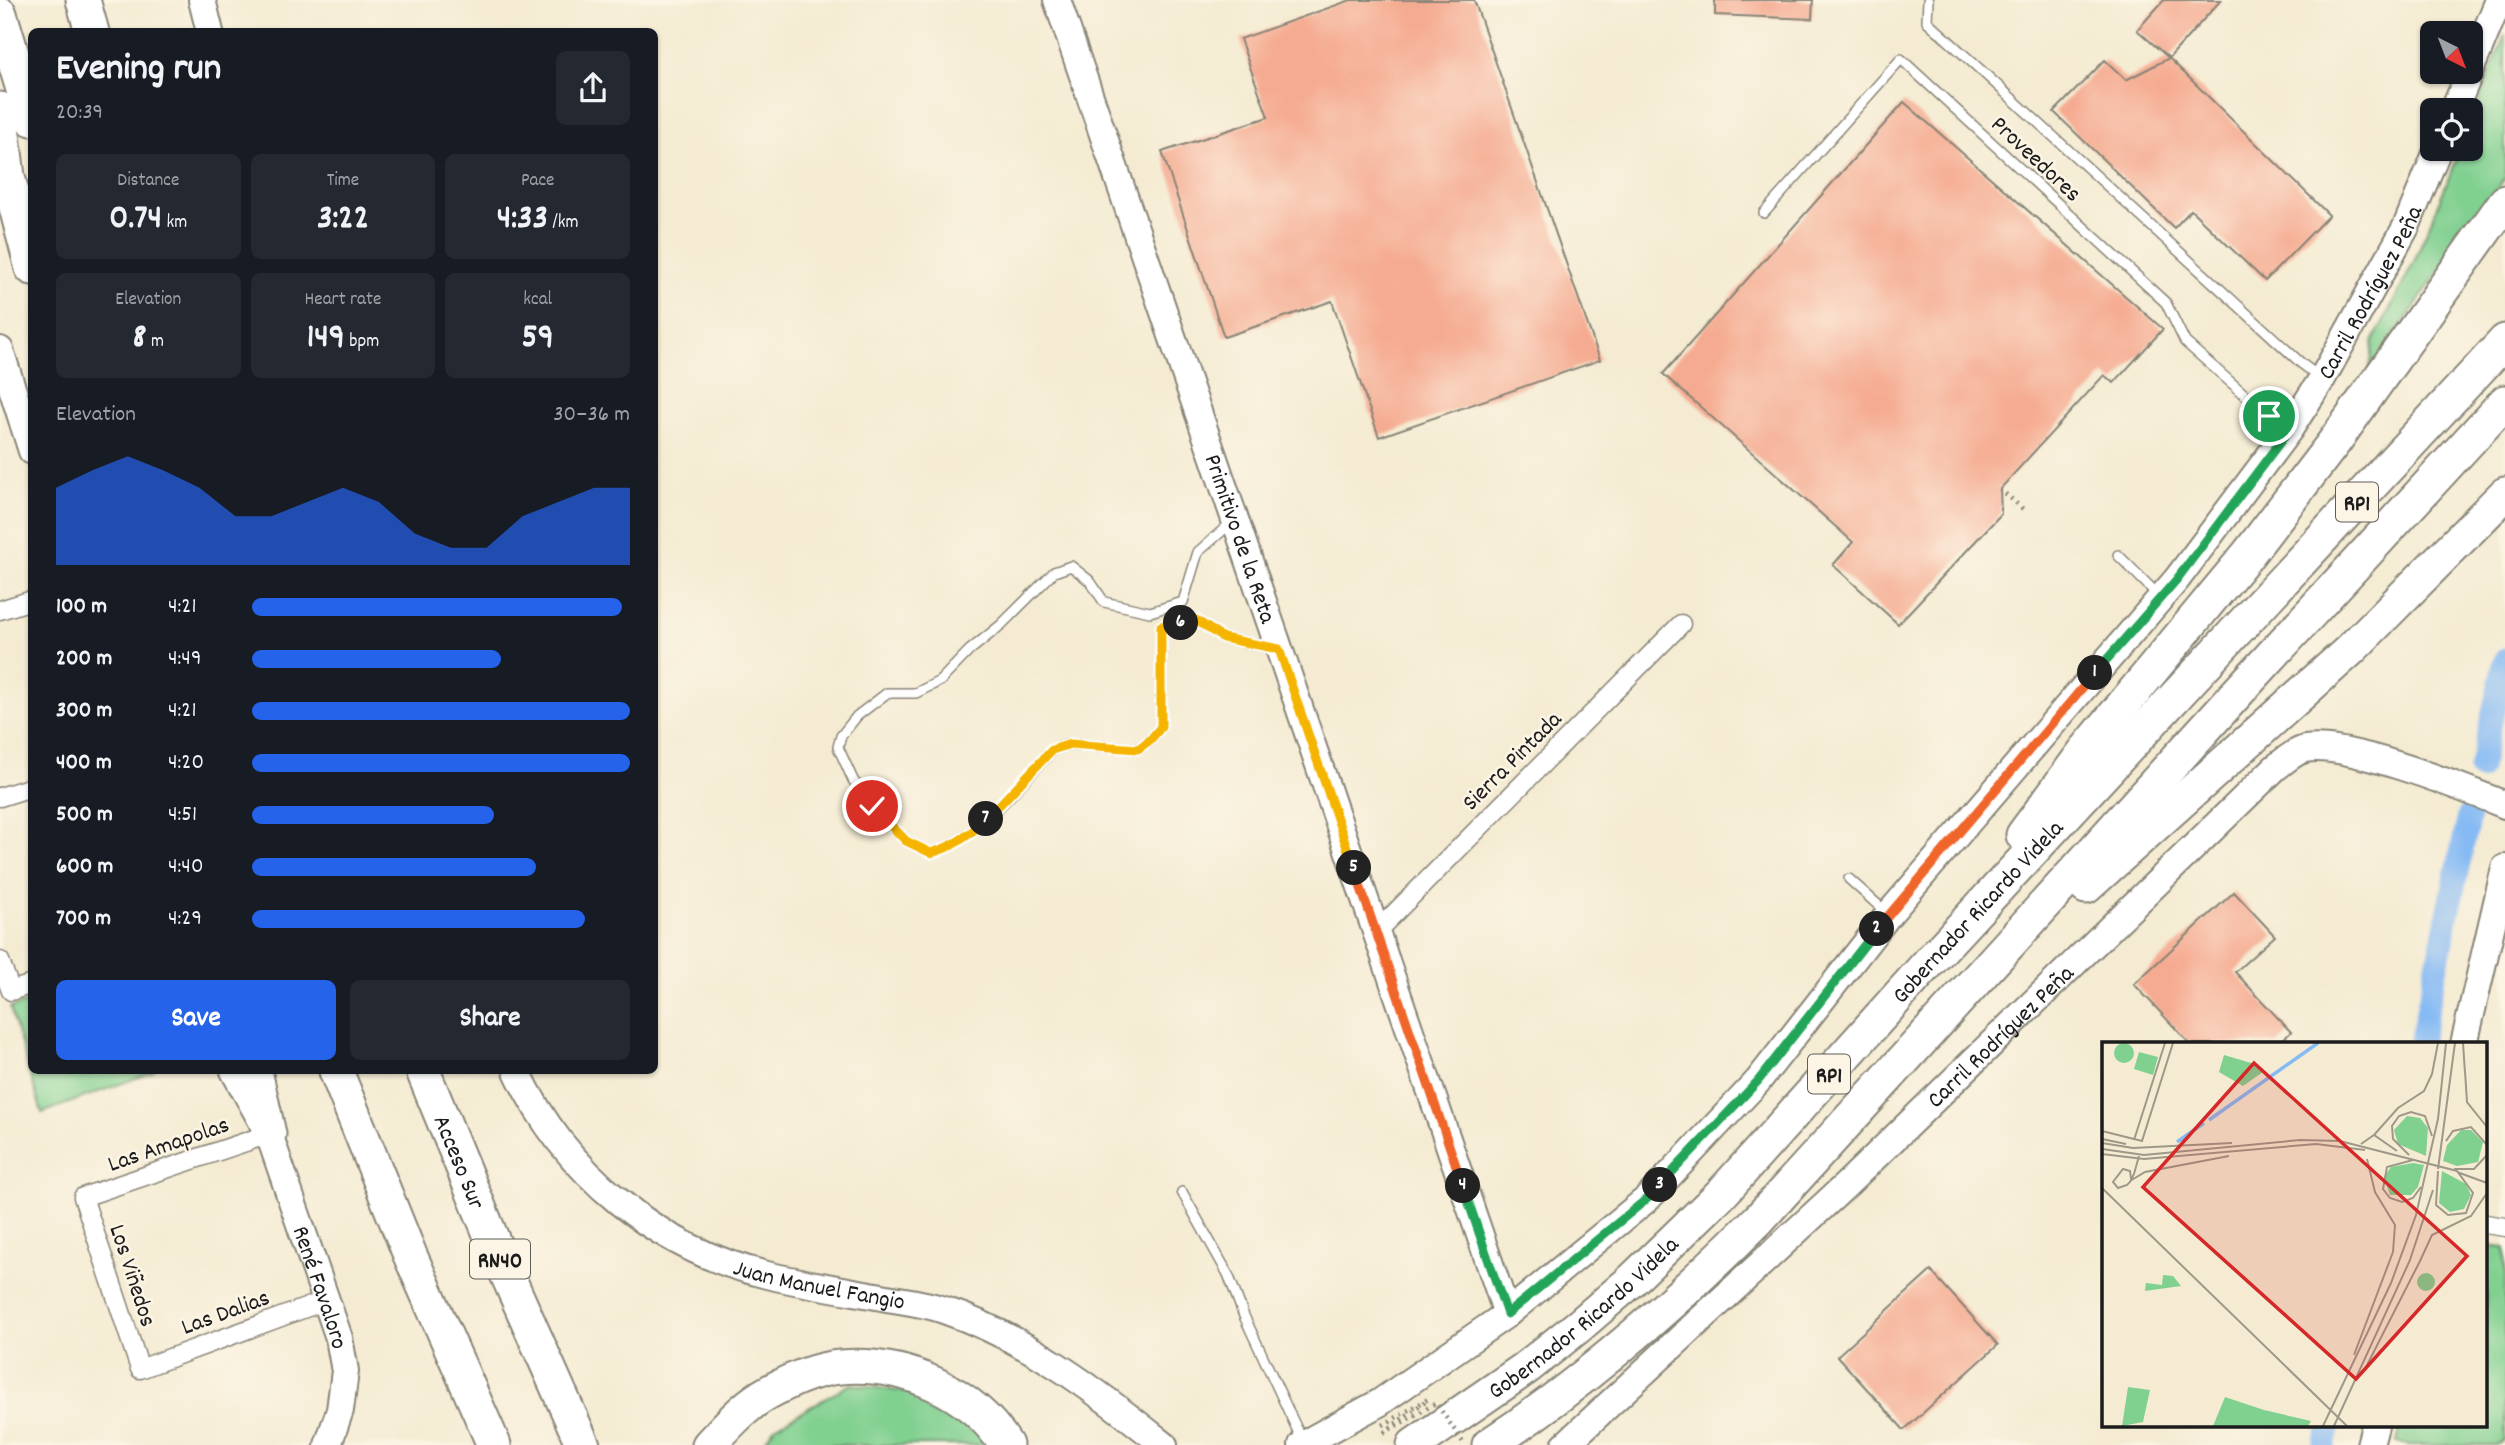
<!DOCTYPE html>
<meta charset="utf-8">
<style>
body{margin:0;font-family:Dekko,sans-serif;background:#242831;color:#f1f3f6;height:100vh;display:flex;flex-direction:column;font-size:26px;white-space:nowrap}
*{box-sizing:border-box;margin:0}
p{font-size:23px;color:#9ea1a6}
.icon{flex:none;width:38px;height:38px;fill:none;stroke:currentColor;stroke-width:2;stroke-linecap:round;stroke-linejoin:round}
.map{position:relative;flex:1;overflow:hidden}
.drawer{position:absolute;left:28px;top:28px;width:630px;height:1046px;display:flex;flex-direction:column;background:#171b24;border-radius:10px;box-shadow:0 2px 5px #0004}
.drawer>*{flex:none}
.needle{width:46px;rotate:138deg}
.fabs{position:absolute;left:2420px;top:21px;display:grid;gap:14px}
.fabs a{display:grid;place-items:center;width:63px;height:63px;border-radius:10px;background:#171b24;box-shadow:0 2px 5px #0004;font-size:35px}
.pin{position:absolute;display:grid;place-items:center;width:60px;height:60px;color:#fff;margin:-30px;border:4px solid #fff;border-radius:50%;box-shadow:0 2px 7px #0007}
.km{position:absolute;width:35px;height:35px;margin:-18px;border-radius:50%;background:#222;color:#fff;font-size:19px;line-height:35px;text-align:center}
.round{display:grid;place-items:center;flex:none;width:74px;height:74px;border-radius:10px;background:#242831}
.summary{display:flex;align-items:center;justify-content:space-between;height:119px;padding:0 28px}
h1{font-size:38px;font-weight:800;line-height:52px}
.figures{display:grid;grid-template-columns:repeat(3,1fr);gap:10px;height:119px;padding:7px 28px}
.figures div{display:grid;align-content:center;border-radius:10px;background:#242831;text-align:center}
.figures b{font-size:35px;font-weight:800}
.figures small{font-size:19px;font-weight:400}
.figures p{font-size:19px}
.chart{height:196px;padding:14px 28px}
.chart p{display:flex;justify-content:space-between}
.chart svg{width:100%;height:126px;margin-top:7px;fill:#2563eb;opacity:.7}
.cta{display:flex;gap:14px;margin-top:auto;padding:14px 28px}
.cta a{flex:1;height:80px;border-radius:10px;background:#2563eb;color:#fff;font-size:28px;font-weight:800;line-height:80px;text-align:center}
.cta a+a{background:#242831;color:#f1f3f6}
ul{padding:0 28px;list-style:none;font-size:23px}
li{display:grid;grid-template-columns:112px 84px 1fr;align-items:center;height:52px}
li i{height:18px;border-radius:9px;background:#2563eb}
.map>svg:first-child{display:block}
.green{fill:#80d090;stroke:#4e7656;stroke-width:2}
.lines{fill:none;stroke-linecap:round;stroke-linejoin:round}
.canal{stroke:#85baf4;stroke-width:23}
.building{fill:#f5ab91}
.lane-casing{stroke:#888477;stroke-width:12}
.street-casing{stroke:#888477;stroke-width:21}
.secondary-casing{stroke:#888477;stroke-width:30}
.highway-casing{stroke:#888477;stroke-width:37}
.path{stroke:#888477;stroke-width:4.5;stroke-dasharray:2 5;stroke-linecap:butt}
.lane{stroke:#fff;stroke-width:9}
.street{stroke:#fff;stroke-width:18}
.secondary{stroke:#fff;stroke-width:26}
.highway{stroke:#fff;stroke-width:33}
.path-bridge{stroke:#888477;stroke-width:4.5;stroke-dasharray:2 5;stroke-linecap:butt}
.split-1-casing{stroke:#fff;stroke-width:14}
.split-2-casing{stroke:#fff;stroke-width:14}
.split-3-casing{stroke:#fff;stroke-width:14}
.split-4-casing{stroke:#fff;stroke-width:14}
.split-5-casing{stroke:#fff;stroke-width:14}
.split-6-casing{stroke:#fff;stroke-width:14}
.split-7-casing{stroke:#fff;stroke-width:14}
.split-8-casing{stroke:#fff;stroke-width:14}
.split-1{stroke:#22a559;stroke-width:9}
.split-2{stroke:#f0652b;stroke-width:9}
.split-3{stroke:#22a559;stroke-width:9}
.split-4{stroke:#22a559;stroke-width:9}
.split-5{stroke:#f0652b;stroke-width:9}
.split-6{stroke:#f5b400;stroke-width:9}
.split-7{stroke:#f5b400;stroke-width:9}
.split-8{stroke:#f5b400;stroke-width:9}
.labels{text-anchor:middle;stroke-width:5;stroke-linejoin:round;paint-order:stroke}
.shield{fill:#fcf5e5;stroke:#5f5d58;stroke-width:2}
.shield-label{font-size:23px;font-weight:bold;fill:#1c1c1c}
.street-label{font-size:24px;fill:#1c1c1c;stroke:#fcf5e5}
.inset-river{fill:none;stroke:#85baf4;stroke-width:3.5}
.inset-road{fill:none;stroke:#9e9889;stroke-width:2}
.view{fill:#d62828;fill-opacity:0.15;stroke:#d62828;stroke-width:3.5}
.inset-edge{fill:none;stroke:#1c1c1c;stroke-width:3.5}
</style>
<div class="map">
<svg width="2505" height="1445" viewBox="0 0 2505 1445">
<rect width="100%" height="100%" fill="#fcf5e5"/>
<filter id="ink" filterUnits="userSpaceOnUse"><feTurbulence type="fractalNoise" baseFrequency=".0143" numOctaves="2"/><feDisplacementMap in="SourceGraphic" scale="14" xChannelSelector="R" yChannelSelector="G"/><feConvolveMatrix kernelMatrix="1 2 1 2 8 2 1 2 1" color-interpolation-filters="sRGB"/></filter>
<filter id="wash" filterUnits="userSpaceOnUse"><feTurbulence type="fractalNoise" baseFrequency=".00686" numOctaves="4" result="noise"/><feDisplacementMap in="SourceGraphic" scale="28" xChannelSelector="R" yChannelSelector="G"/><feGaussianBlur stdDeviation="1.57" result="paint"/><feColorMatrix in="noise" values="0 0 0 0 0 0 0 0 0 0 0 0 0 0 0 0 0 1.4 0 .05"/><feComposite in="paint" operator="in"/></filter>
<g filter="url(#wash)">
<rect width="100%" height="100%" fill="#f4ebd2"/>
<path class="green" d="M2505,34V178L2370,370L2373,342L2413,264L2461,149H2471V122Z
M31,1001L32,1071H155L42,1113L10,1008Z
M2486,1245L2505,1247V1441L2496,1445H2407L2397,1442L2401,1426H2486Z
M851,1384L926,1395L971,1425L986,1445H762L775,1427Z"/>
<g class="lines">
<path class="canal" d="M2480,769L2505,660
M2420,1044L2469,816
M2324,1445L2329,1426"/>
</g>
<g id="blocks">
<path class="building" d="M1351,0H1474L1600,360L1379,437L1332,301L1224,337L1162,152L1268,117L1240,39Z
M1715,0H1813L1812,19L1715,15Z
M2164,0H2221L2169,58L2137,30Z
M2169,58L2329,215L2265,281L2191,210L2174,228L2054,112L2105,60L2126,80Z
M1904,102L2163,329L2114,383L2104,375L2000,489L2001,514L1898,624L1833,565L1853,542L1663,374Z
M2234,892L2275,936L2235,972L2291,1032L2278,1044H2190L2134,984Z
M1931,1271L1998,1345L1904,1430L1837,1356Z"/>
</g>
</g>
<g filter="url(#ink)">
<use href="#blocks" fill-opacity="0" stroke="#888477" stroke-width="2"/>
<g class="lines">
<defs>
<path id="lane" d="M1928,0L1927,21L2302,364L2321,378
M1764,213L1901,59L2166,303L2185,342L2269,416L2287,429
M1231,523L1198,552L1183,602L1150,612L1104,602L1090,581L1071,566L1054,572L1001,625L970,650L940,681L916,693H887L857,716L841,736L838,747L853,780L872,806L906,841L931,853C979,839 1018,785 1053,750L1070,744L1138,749L1150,740L1161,727V626L1196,620L1223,638L1274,648
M2118,555L2159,596
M1849,879L1887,913
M1182,1192L1228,1274L1244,1316L1303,1442"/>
<path id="street" d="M0,610L32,600
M0,797L32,787
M1376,932L1681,624
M0,961L11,991L32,984
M269,1134L83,1197L140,1369L327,1300
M2486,1224L2505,1227"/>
<g id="secondary">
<path d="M202,0L210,32"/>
<path id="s1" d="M1057,0L1507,1314"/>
<path d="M2471,68L2499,0"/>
<path d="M2454,110L2470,72"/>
<path d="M0,350L32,451"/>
<path d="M2464,1044L2505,868"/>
<path id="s2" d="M234,1071L269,1134L339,1338L345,1371L340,1410L328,1445"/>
<path id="s3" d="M517,1071C564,1173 658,1249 767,1275C805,1284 844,1290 882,1297C902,1301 924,1303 944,1310C1027,1338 1097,1391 1164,1445"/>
<path id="s4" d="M1302,1445L1379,1403L1507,1314L1648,1198L1758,1081L1889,914L2177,579L2289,430L2322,379L2406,227L2438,149"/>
<path id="s5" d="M1565,1445L1846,1185L2275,768C2283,762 2293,753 2302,750C2339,738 2466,789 2505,805"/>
<path d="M2370,1445L2375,1426"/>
</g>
<g id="highway">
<path d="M83,0L92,32"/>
<path d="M0,14L32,119"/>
<path d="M0,109L8,177L32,268"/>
<path d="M2023,835L2085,751L2249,553L2335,441L2505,202"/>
<path d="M2086,887L2350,650L2505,494"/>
<path d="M255,1071L269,1134"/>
<path d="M336,1071L410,1255L494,1445"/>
<path id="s6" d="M423,1071L502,1263L583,1445"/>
<path d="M709,1445C728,1425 745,1405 769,1392C791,1380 815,1369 840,1367C903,1361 972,1391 1006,1445"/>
<path id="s7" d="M1414,1445L1526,1368L1580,1325L1631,1281L1723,1192L1931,960L2505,341"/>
<path d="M1489,1445C1587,1381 1676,1302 1759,1219L2238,692L2505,402"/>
</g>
</defs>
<use href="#lane" class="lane-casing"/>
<use href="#street" class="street-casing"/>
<use href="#secondary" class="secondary-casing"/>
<use href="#highway" class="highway-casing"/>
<path class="path" d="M2000,489L2024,510"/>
<use href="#lane" class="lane"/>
<use href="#street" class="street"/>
<use href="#secondary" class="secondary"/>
<use href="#highway" class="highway"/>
<path class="path-bridge" d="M1383,1425L1428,1399L1382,1434L1436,1403L1465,1445"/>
</g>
</g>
<g class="lines" filter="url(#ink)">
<defs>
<path id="split-1" d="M2095,673L2177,579L2289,430L2269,416"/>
<path id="split-2" d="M1877,929L2095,673"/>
<path id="split-3" d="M1660,1185L1758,1081L1877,929"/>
<path id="split-4" d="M1463,1186L1507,1314L1648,1198L1660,1185"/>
<path id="split-5" d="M1354,868L1463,1186"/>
<path id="split-6" d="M1181,623L1196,620L1223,638L1279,649L1354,868"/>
<path id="split-7" d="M986,819L1052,750L1070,744L1138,749L1150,740L1161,727V626L1181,623"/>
<path id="split-8" d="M872,806L906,841L931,853C953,847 970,835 986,819"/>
</defs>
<use href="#split-1" class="split-1-casing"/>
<use href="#split-2" class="split-2-casing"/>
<use href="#split-3" class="split-3-casing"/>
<use href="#split-4" class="split-4-casing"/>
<use href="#split-5" class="split-5-casing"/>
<use href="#split-6" class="split-6-casing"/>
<use href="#split-7" class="split-7-casing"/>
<use href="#split-8" class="split-8-casing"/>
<use href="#split-1" class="split-1"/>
<use href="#split-2" class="split-2"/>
<use href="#split-3" class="split-3"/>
<use href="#split-4" class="split-4"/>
<use href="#split-5" class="split-5"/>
<use href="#split-6" class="split-6"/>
<use href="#split-7" class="split-7"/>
<use href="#split-8" class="split-8"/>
</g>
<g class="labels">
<g class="shield">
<rect x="2336" y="482.5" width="42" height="39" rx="5"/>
<rect x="1808" y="1054.5" width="42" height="39" rx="5"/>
<rect x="470" y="1239.5" width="60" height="39" rx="5"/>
</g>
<g class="shield-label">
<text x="2357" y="510">RP1</text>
<text x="1829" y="1082">RP1</text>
<text x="500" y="1267">RN40</text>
</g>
<g class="street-label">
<text transform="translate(2037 158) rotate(43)" y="8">Proveedores</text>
<text dy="8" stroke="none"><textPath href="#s4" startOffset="1587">Carril Rodríguez Peña</textPath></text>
<text dy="8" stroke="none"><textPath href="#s1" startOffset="569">Primitivo de la Reta</textPath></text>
<text transform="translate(1511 760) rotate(-45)" y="8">Sierra Pintada</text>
<text dy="8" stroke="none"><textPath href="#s7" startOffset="779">Gobernador Ricardo Videla</textPath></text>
<text dy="8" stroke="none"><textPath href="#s5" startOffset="597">Carril Rodríguez Peña</textPath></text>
<text transform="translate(168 1143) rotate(-19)" y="8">Las Amapolas</text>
<text dy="8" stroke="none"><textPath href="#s6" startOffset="98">Acceso Sur</textPath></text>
<text transform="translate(134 1275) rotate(72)" y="8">Los Viñedos</text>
<text dy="8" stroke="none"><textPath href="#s3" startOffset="387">Juan Manuel Fangio</textPath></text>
<text dy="8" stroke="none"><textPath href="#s2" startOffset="234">René Favaloro</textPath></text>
<text transform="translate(225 1311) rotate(-20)" y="8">Las Dalias</text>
<text dy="8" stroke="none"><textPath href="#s7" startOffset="212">Gobernador Ricardo Videla</textPath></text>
</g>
</g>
<g transform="translate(2102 1042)">
<rect width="385" height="385" fill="#f4ebd2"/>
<path d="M12 11a10 10 0 1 1 20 0a10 10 0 1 1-20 0ZM37,10L56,15L51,33L32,27ZM122,13L156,23L161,30L141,44L117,30ZM305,74L318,76L326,86L324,114L296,102L292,88ZM359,88H369L381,100L376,120L355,124L341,119L345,103ZM311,121L322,123L316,145L309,153H288L282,135L289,125ZM340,129L364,142L369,153L362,167L348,170L337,161ZM315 240a9 9 0 1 1 18 0a9 9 0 1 1-18 0ZM61,233L71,234L79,244L43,249L44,241L60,243ZM26,345L48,348L41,380L20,384ZM123,355L162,368L209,379L206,384H111Z" fill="#80d090"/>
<path class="inset-river" d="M107,78L216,1M75,100L102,81"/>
<path class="inset-road" d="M361,1L363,31M363,29L365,60L385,85M330,32L336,1M0,89L40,99L71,1M272,93L296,66L322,49L330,32M0,97L24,102M32,98L63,1M344,99L351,89L369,85L385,103M0,101L31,106L130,101M259,102L272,93L295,109M0,107L42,113L198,98L238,99L355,129L371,151L364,171L346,173L334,163L336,129M0,112L42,117L214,102L263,108M307,113L291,97L290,84L297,74L309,70L323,74L330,94M265,117L273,150L293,183L291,210M311,118L285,125L281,147L288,156L300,160L311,156L319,145M336,127L353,1M352,127H372L385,113M355,130L385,141M29,137L28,129L21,127L11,140L16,146L25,143L28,140L32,132L37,114M28,139L43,130L127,114M0,146L245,384M318,219L330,193L369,174L385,151M252,313L291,210M262,329L318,219M221,384L289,241L314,173L336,77L344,1M232,384L308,218L331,148"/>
<path class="view" d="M152,21L365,214L254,337L41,145Z"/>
<rect width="385" height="385" class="inset-edge"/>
</g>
</svg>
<div class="fabs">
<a><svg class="needle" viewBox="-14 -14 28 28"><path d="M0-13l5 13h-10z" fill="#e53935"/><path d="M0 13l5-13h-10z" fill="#9ea1a6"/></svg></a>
<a><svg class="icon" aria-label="locate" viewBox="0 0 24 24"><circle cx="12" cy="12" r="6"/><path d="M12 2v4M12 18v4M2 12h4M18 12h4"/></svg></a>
</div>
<div class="pin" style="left:2269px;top:416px;background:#1e9e55"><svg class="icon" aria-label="arrive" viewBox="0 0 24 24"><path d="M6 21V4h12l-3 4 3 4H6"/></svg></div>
<div class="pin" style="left:872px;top:806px;background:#d93025"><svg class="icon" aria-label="check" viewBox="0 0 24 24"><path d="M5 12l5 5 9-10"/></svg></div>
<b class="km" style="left:2095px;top:673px">1</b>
<b class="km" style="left:1877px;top:929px">2</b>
<b class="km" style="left:1660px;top:1185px">3</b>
<b class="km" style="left:1463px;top:1186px">4</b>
<b class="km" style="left:1354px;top:868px">5</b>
<b class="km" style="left:1181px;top:623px">6</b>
<b class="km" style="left:986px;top:819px">7</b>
<section class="drawer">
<div class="summary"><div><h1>Evening run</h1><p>20:39</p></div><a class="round"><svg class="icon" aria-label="share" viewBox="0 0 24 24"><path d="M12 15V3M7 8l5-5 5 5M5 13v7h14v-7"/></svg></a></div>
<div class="figures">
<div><p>Distance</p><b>0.74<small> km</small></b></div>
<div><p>Time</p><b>3:22</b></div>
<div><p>Pace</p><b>4:33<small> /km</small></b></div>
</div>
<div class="figures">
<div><p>Elevation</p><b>8<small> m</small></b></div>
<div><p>Heart rate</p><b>149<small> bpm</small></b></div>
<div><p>kcal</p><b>59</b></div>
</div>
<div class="chart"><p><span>Elevation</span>30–36 m</p>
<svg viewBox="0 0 160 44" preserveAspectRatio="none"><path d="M0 44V17L10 11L20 6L30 11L40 17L50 27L60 27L70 22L80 17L90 22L100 33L110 38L120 38L130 27L140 22L150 17L160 17V44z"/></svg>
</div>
<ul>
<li><b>100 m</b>4:21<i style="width:98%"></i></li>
<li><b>200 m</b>4:49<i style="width:66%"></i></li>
<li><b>300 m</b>4:21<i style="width:100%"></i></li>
<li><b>400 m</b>4:20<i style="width:100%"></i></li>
<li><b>500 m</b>4:51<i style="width:64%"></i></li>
<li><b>600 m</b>4:40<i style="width:75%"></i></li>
<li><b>700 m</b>4:29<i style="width:88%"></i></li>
</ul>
<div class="cta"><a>Save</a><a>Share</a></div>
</section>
</div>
